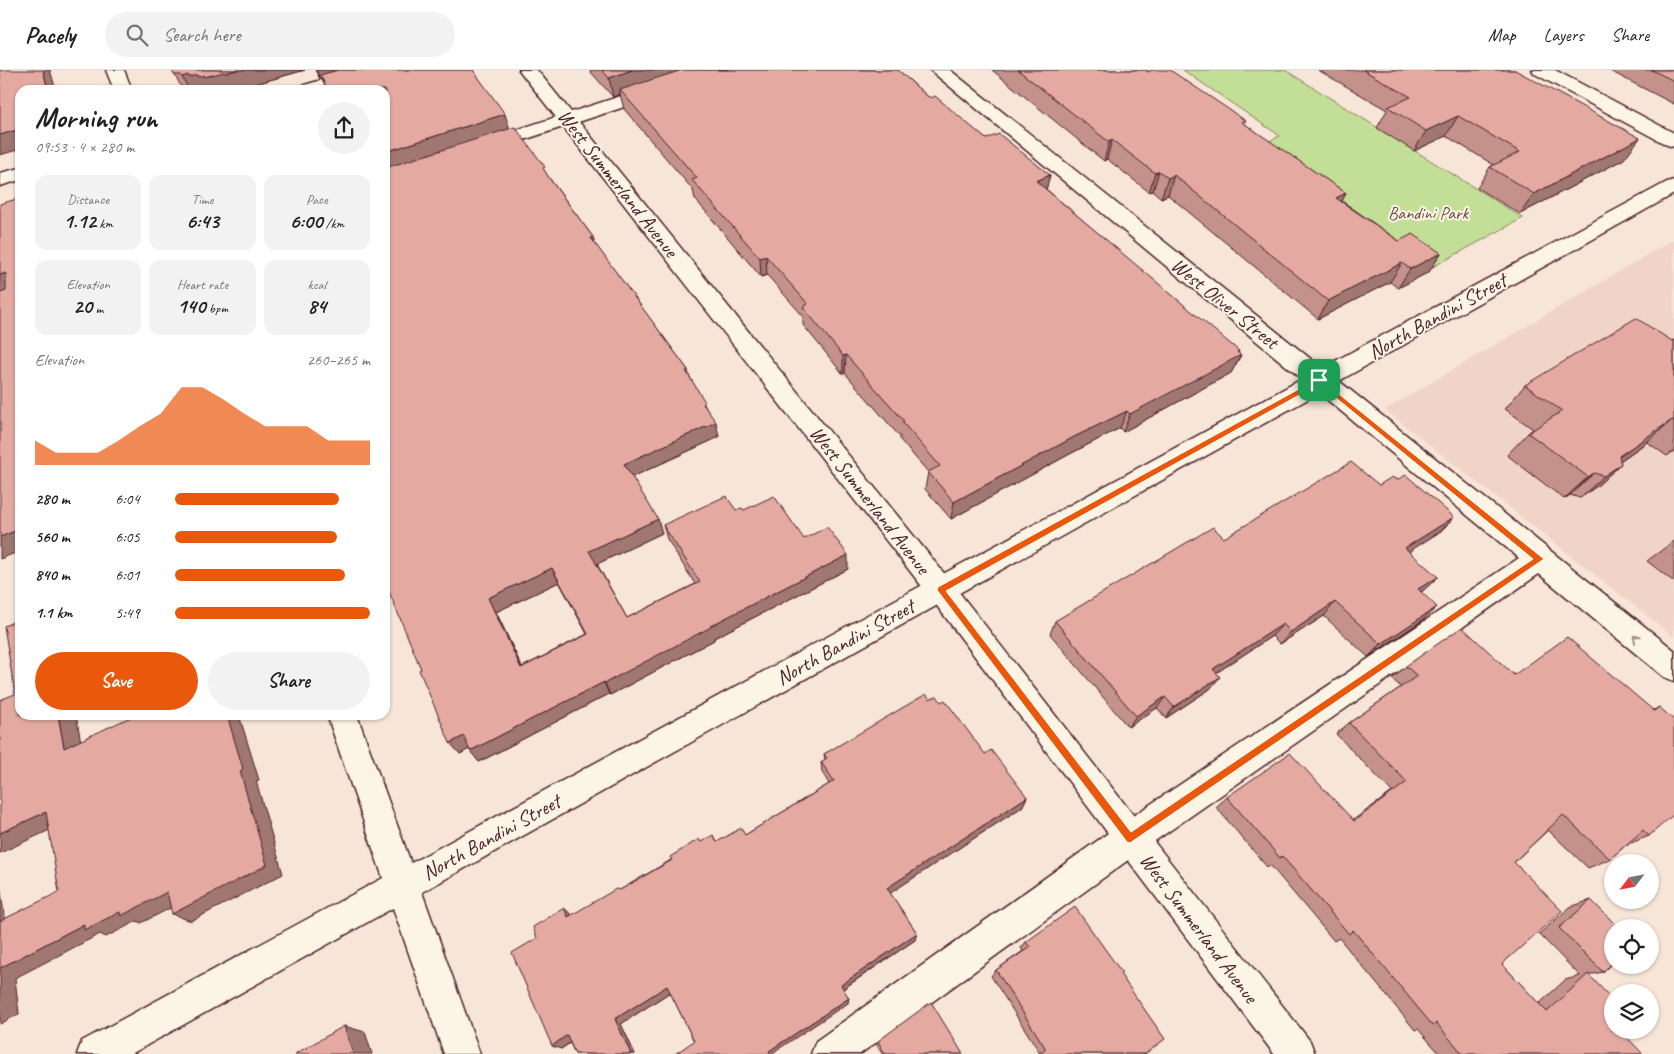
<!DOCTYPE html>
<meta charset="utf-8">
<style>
body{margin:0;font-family:Caveat,sans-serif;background:#f2f2f2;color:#202124;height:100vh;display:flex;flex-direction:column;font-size:19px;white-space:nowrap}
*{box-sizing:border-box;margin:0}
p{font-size:16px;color:#757577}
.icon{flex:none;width:28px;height:28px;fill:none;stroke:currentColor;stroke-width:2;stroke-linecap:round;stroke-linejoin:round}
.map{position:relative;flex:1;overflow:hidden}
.panel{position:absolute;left:15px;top:15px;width:375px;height:635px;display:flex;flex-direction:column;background:#fff;border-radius:15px;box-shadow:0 1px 4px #0004}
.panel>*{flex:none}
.needle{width:32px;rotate:238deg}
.controls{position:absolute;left:1604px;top:784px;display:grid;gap:10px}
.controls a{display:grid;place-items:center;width:55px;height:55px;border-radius:50%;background:#fff;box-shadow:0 1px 4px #0004;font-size:25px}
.pin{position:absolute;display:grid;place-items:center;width:42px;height:42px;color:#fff;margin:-21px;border-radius:10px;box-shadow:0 2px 8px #0006}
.round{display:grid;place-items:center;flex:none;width:52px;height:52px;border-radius:26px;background:#f2f2f2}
.overview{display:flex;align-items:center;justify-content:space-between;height:85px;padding:0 20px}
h1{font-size:28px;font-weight:600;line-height:38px}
.stats{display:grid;grid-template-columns:repeat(3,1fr);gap:8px;height:85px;padding:5px 20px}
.stats div{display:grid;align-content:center;border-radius:12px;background:#f2f2f2;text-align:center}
.stats b{font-size:21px;font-weight:600}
.stats small{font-size:14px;font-weight:400}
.stats p{font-size:14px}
.chart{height:140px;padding:10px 20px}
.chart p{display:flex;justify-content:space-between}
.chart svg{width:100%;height:90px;margin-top:5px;fill:#ea580c;opacity:.7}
.primary-button{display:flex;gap:10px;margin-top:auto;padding:10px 20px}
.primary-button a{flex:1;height:58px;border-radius:30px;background:#ea580c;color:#fff;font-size:20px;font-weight:600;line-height:58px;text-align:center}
.primary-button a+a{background:#f2f2f2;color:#202124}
ul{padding:0 20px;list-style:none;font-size:16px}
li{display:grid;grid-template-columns:80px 60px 1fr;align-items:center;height:38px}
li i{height:12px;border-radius:6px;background:#ea580c}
header{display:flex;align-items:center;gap:30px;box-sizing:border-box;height:70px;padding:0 25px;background:#fff;border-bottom:1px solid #e0e0e0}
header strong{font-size:24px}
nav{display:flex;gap:28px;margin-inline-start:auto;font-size:18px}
.search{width:350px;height:45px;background:#f2f2f2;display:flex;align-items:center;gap:12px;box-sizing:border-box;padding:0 18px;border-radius:28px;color:#757577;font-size:19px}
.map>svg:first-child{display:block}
.built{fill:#f1d4c8}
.green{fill:#c3de96;stroke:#867e60}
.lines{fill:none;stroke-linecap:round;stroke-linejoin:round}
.minor-casing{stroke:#4a1f2b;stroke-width:3}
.major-casing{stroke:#4a1f2b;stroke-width:3}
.minor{fill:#fcf5e5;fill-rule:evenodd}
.major{fill:#fcf5e5;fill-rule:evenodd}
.wall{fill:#c4928b;stroke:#4a1f2b;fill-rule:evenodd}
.shaded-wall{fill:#a07771;stroke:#4a1f2b}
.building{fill:#e4aaa2;stroke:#4a1f2b;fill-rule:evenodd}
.oneway{stroke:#a38a88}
.route{fill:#ea580c;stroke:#fff;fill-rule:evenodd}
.labels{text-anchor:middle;stroke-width:4;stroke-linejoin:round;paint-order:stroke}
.far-park-label{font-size:18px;fill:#684f46;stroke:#fcf5e5}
.street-label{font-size:21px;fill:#4a1f2b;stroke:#fcf5e5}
</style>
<header>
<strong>Pacely</strong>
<div class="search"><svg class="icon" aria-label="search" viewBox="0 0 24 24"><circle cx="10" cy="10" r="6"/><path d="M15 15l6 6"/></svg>Search here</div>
<nav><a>Map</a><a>Layers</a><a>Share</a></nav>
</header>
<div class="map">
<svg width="1674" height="984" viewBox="0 0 1674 984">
<rect width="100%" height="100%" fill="#f7e6d8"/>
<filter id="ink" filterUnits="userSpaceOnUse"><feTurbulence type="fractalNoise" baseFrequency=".02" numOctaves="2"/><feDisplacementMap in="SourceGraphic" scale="10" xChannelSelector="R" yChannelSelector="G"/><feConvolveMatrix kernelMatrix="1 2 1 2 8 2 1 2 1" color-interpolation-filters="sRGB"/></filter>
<g filter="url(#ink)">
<path class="built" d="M1674,169V567L1385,340Z"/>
<path class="green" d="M1183,0H1285L1523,148L1429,199L1254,78L1280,66Z"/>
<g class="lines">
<defs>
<path id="minor" d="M106,0H124L132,20H114Z
M356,0H385L382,4L328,20H299L301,16Z
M701,0H728L725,4L493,80L486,82L479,80L476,76L479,72Z
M930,0H950L1322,298L1667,112L1674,110V124L1339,311L1674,580V611L1664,607L1539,504L1142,780L860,984H811L816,971L1118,756L1519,488L1319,323L422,822L480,984H444L393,838L131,984H77L82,971L383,808L327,645H357L411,793L1302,309Z
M1532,0H1555L1674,63V77L1667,75L1535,4Z
M20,98V110L0,116V103Z"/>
<path id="major" d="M519,0H537L951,512L1310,971L1315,984H1274L931,528Z"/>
</defs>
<use href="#minor" class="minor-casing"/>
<use href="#major" class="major-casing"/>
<use href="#minor" class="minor"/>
<use href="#major" class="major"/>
</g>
<path class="wall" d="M172,0H305L234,20L233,18L227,20H183Z
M315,0H473L510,58L547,105L593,167L595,174L688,300L689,305L706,338L719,367L632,407L662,463L597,494L627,548L695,514L667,469L663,455L736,440H744L804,469L848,499L714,568V570L610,625L609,624L479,692L469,679L460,684L421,599L385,20H327L321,8L320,9ZM559,512L587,564L522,597L496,542Z
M589,0H898L927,26L986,69L1050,105L1046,119L1241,285L1231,303L1123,362L1120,358L1068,385L951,449L925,419L928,402L900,370V367L845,303L843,304L803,255V246L767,205L761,207L695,129L693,120L624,39L620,24L613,27Z
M992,0H1146L1244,54L1346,123L1342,131L1399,171L1441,183L1429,202L1398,218L1390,212L1318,249L1168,125L1161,128L1153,121L1149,122L1107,89L1104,91Z
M1318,0H1515L1624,89L1520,144L1477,118L1490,97L1494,95L1446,66L1414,81L1377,58L1387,40Z
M1608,0H1674V34Z
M1674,270V381L1667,386L1647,372L1620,391L1621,394L1597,416L1580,428L1570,425L1564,429L1507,385L1528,363L1533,359L1505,339L1525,315Z
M1397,410L1454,447L1441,461L1409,481L1424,520L1421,522L1423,550L1368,587L1324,546L1280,574L1272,566L1216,603L1210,619L1166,648L1157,638L1128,657L1050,564L1055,551L1224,468L1379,415Z
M1674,471V512L1647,491Z
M1406,596L1514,605L1654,640L1659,637L1649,766L1626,775L1610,789L1588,798L1548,760L1514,792L1502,894L1539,934L1565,910L1580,906L1539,864L1570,837L1591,830L1603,902L1589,905L1612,960L1643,984H1440L1418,959L1415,960L1339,868L1334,871L1270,795L1267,797L1216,737L1227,727L1353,750L1392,722L1336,664L1349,653L1401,617L1392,609Z
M930,629L1027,727L1022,737L890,823L917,863L915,870L843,919L848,933L694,971L670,922L621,954L635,984H575L570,973L561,979L537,868L620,820L701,772H717L745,765L829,714L822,702L821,692L825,690L824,684Z
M1026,872L1120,904L1145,984H1038L1040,983L991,906L996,900L1023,881L1021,878Z
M878,971L963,984H882L876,974Z"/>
<path class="shaded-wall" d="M43,0H50L56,20H48Z
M237,0H305L234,20L233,18L227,20H189L182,7L188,5H204Z
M316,0H350L320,9Z
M632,0H695L620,20V24L613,27L609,8Z
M505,44L510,60L385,101V82Z
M1458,46L1446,66L1414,81L1426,61Z
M20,59V79L0,85V65Z
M1640,68L1624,89L1520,144L1534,124Z
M1112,70L1107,89L1104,91L1109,72Z
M1159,101L1153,121L1149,122L1155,103Z
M1050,105L1045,124L1036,111Z
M1174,105L1168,125L1161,128L1168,108Z
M1346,123L1336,142V128Z
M1441,183L1429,202L1398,218L1410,199Z
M766,186L767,205L761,207L760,188Z
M1402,193L1390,212L1318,249L1328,231Z
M6,203L20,218L0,226V205Z
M1239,281L1236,287L1241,285L1231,303L1123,362L1130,344Z
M846,285L845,303L843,304V286Z
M1127,341L1120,358L1068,385L951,449L954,432L1074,367Z
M1672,350L1647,372L1600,405L1619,386Z
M716,352L719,367L628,409L624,394Z
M1621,394L1597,416L1580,428L1604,406Z
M1594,403L1570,425L1564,429L1588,407Z
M1454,447L1441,461L1393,492L1405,478Z
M658,449L662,463L595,495L589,481Z
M20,459V481L0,489V467Z
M848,485V499L714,568V570L610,625L605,613L710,556Z
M552,498L559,512L496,542L528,610L521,598L488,528Z
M1438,507L1424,520L1405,533L1418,519Z
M1335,532L1324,546L1280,574L1291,562Z
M1437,537L1423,550L1368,587L1381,574Z
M1283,554L1272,566L1204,611L1213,599Z
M1220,607L1210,619L1166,648L1174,637Z
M604,612L609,624L479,692L470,681Z
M1165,627L1157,638L1128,657L1136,646Z
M58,645H76L84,689L64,678Z
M227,645H239L259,710L256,711L283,804L191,851L172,844L240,701Z
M464,666L473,677L460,684L450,673Z
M1027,727L1022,737L886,826L887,818Z
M46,742L67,752L0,783V763Z
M0,814L7,867L0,865Z
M167,822L186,830L141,853L137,851L106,867L100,864L15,908L19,944L0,954V898L84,854L120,842Z
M564,838L572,845L568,847Z
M917,863L915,870L841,920V915Z
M667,916L672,921L621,954L635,984H631L615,949Z
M849,928L848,933L771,984L769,981Z
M344,956L365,962L372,984H353Z
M567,965L575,969L561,979L552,976Z"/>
<path class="building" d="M0,0H43L48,20H20V59L0,65Z
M172,0H237L225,3L224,2L204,7V5L198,7L197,5L189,7L188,5L182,7L181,5H174Z
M338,0H473L505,44L385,82V20H328L320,5Z
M602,0H632L609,8Z
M682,0H898L927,26L931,28L935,26L986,69L999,64L1050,105L1036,111L1239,281L1237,282L1241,285L1130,344L1127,341L1074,367L954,432L928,402L940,396L902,352L904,351L846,285L843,286L803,237L808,234L766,186L760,188L692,110L697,108L620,20Z
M1018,0H1146L1148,2L1152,0H1170L1246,51L1242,52L1346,123L1336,128L1399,171L1413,164L1441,183L1410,199L1402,193L1328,231L1174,105L1168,108L1159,101L1155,103L1112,70L1109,72Z
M1363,0H1515L1640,68L1534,124L1490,97L1520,82L1458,46L1426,61L1388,37L1411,27Z
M1652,0H1674V11Z
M515,57L545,97L543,98L549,108L593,167L591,168L688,300L686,301L705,332L703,334L716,352L624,394L658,449L589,481L627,548L700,512L663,455L726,426L736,440L742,438L744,440L774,426L804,469L827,457L848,485L710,556L711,557L605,613L604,612L470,681L464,666L450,673L419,600L421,599L385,512V98ZM552,498L588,564L521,598L488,528Z
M20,128V459L0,467V223L6,221V203L0,205V134Z
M1636,248L1672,271L1674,270V351L1672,350L1619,386L1621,394L1604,406L1594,403L1588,407L1528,363L1562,341L1525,315Z
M1351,392L1379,415L1392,407L1397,410L1406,405L1454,447L1405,478L1438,507L1418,519L1437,537L1381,574L1335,532L1291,562L1283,554L1213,599L1220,607L1174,637L1165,627L1136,646L1055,551L1213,457L1224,468Z
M20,549V645H58L64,678L135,645H227L243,699L240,701L267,795L172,844L167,822L121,846L120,842L84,860V854L0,898V851L59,822L46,742L0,763V630L15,624L4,556Z
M1462,557L1514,605L1567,567L1654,641L1659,637L1674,650V744L1649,766L1643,760L1610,789L1563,745L1514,792L1562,841L1502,894L1547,942L1588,904L1612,929V960H1620L1643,984H1463L1436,953L1433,956L1353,860L1349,864L1282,786L1280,788L1227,727L1290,683L1354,751L1407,712L1349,653L1417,606L1406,596Z
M926,624L930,629L937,626L941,632L945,630L985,684L991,680L1027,727L887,818L917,863L841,915L849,928L769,981L771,984H675L694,971L667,916L615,949L631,984H575L567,965L552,976L512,883L537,868L533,857L564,838L568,847L616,819L620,820L672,790L670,787L699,769L701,772L713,765L717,772L741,758L745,765L834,711L821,692L827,688L824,684Z
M1591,830L1619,858H1612V893L1603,902L1559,858Z
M1075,837L1122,903L1120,904L1165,969L1145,984H1039L1046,979L996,900L1030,877L1026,872Z
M931,932L963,984H885L878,971Z
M344,956L353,984H295Z"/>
<defs><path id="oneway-chevron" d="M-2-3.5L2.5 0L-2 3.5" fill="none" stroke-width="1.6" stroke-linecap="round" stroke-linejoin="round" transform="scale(1.25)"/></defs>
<use class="oneway" href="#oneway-chevron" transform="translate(1636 568) rotate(-141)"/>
</g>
<path class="route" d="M1319,308L1544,489L1130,773L1127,772L937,520L938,517ZM1319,314L1533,489L1131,762L946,521Z"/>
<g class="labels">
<g class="far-park-label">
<text x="1428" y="149">Bandini Park</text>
</g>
<g class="street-label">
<text transform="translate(618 113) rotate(52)" y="7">West Summerland Avenue</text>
<text transform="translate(1225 233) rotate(39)" y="7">West Oliver Street</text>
<text transform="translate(1437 246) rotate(-29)" y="7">North Bandini Street</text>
<text transform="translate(870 430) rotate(52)" y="7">West Summerland Avenue</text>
<text transform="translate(845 572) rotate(-29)" y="7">North Bandini Street</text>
<text transform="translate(491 767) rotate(-29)" y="7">North Bandini Street</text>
<text transform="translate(1199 858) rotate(53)" y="7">West Summerland Avenue</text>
</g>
</g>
</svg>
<div class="controls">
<a><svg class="needle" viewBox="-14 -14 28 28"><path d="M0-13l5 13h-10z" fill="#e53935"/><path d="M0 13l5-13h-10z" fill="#757577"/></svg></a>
<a><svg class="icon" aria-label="locate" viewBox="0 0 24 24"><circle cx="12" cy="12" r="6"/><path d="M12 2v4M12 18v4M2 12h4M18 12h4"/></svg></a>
<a><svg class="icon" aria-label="layers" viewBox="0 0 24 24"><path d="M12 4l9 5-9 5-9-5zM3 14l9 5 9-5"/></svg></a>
</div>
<div class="pin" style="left:1319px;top:310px;background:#1e9e55"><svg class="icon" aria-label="arrive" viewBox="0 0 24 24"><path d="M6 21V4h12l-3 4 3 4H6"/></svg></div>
<section class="panel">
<div class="overview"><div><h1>Morning run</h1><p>09:53 · 4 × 280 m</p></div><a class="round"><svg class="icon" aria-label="share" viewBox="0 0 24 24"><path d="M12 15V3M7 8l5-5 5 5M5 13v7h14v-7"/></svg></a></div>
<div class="stats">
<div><p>Distance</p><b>1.12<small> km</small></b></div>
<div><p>Time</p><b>6:43</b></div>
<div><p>Pace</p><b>6:00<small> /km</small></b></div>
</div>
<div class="stats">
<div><p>Elevation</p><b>20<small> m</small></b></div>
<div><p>Heart rate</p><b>140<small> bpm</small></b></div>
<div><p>kcal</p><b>84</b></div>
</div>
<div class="chart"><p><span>Elevation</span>260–265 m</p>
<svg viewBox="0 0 160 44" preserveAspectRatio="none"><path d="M0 44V32L10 38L20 38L30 38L40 32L50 25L60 19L70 6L80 6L90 12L100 19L110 25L120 25L130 25L140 32L150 32L160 32V44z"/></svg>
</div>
<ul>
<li><b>280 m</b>6:04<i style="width:84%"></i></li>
<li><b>560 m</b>6:05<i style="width:83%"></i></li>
<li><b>840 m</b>6:01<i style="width:87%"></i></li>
<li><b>1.1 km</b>5:49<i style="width:100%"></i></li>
</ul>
<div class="primary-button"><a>Save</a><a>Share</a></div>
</section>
</div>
